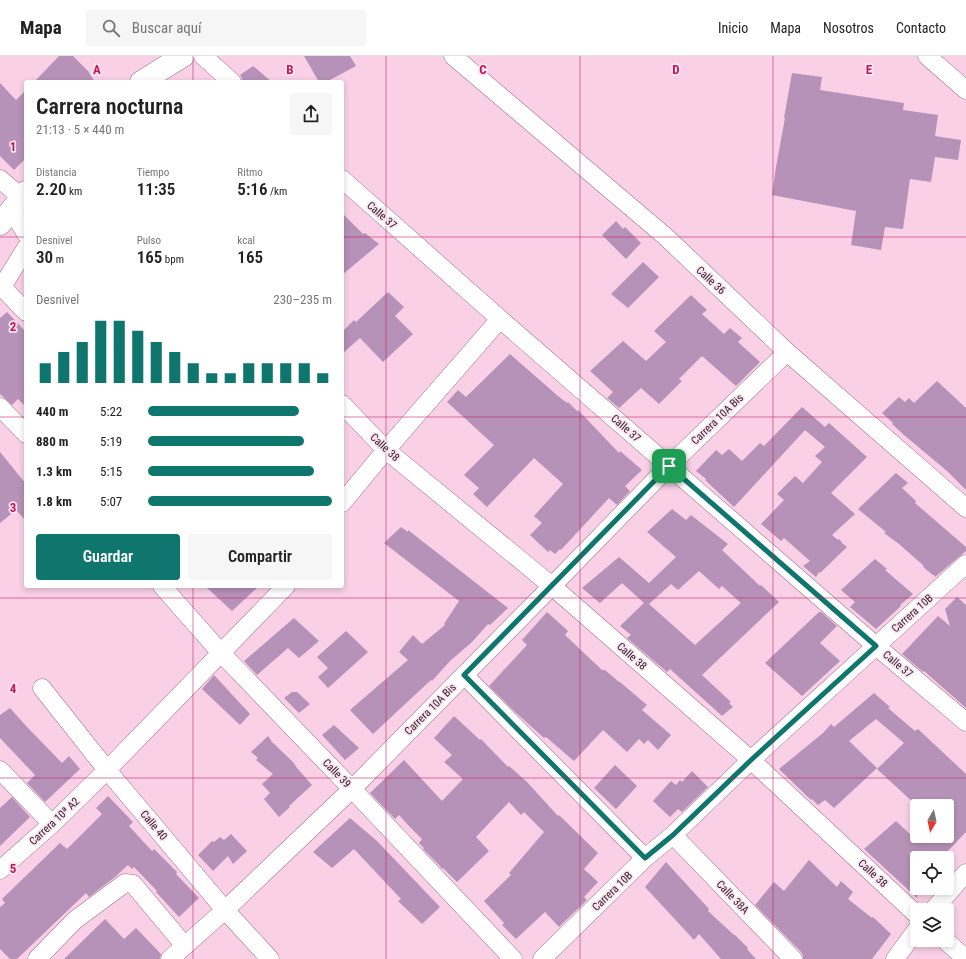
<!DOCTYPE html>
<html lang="es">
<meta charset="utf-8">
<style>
body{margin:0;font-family:"Roboto Condensed",sans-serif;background:#f6f6f6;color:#222;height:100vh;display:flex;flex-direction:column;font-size:15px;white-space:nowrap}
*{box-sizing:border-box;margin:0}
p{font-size:13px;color:#767676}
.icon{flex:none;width:22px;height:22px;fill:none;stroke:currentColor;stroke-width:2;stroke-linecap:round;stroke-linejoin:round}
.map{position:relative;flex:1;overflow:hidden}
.details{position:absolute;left:24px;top:24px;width:320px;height:508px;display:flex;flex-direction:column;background:#fff;border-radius:4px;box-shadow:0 2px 6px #0003}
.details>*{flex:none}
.needle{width:26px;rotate:189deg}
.buttons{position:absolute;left:910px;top:743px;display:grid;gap:8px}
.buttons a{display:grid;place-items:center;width:44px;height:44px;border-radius:4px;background:#fff;box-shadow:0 2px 6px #0003;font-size:20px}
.pin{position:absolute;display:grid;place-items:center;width:34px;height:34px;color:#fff;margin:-17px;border-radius:8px;box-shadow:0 2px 6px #0006}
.round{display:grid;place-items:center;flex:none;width:42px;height:42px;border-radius:4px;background:#f6f6f6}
.overview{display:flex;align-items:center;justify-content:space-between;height:68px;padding:0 12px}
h1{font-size:22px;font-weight:600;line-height:30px}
.metrics{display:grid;grid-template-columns:repeat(3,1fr);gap:6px;height:68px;padding:4px 12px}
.metrics div{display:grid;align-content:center}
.metrics b{font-size:17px;font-weight:600}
.metrics small{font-size:11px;font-weight:400}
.metrics p{font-size:11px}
.chart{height:112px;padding:8px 12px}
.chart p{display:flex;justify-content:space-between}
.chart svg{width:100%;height:72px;margin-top:4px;stroke:#0f766e;stroke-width:6}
.cta{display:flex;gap:8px;margin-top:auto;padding:8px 12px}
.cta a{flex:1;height:46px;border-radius:4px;background:#0f766e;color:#fff;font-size:16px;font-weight:600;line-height:46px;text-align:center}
.cta a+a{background:#f6f6f6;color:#222}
ul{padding:0 12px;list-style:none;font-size:13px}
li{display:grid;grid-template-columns:64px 48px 1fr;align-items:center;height:30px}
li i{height:10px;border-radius:5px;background:#0f766e}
header{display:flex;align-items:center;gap:24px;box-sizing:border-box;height:56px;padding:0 20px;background:#fff;border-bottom:1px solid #e0e0e0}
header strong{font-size:19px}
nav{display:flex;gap:22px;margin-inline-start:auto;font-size:14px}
.search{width:280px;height:36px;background:#f6f6f6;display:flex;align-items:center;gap:10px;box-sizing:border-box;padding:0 14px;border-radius:4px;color:#767676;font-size:15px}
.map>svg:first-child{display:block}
.building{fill:#b692b8;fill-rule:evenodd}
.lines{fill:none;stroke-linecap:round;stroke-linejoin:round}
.minor-casing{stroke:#9e718a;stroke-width:19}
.tertiary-casing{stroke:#9e718a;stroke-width:23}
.minor{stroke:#fff;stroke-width:18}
.tertiary{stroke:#fff;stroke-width:22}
.route-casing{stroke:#fff;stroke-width:8}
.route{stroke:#0f766e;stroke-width:5}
.grid{fill:none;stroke:#c2185b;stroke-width:1;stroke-opacity:0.55}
.labels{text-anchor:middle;stroke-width:3.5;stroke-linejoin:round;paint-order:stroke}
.street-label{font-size:11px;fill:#33202a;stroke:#f9e4ef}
.grid-label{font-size:13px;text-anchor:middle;font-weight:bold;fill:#c2185b;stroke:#f9e4ef;stroke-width:3.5;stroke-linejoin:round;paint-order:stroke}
</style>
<header>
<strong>Mapa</strong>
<div class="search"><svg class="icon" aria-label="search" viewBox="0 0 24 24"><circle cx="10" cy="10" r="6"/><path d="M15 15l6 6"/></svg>Buscar aquí</div>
<nav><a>Inicio</a><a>Mapa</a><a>Nosotros</a><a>Contacto</a></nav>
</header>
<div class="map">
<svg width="966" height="903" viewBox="0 0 966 903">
<rect width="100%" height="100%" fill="#f9d0e6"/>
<path class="building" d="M59,0H73L88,15L95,26H34Z
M304,0H350L356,10L326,26H319Z
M253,10L272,26H242V22L240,19Z
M792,17L822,21L820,34L904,47L903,54L938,59L935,80L961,84L958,104L935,101L931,126L910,123L903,173L885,171L881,194L851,189L856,155L772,139L776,111L785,62H784Z
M0,27L16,44L26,34V102L14,114L0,100Z
M342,157L363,178L365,177L379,188L342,219Z
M616,165L623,173L625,171L641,187L626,203L602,179Z
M643,206L659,221L628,252L611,238Z
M388,236L404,251L395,260L413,278L383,306L360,282L342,298V276L354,264L356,266Z
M691,239L707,254L702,258L724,278L730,272L742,282L738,286L760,306L736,330L702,300L679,323L682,325L659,348L641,332L619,352L607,342L613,336L590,315L623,285L646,305L666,286L654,275Z
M7,256L26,276V351L18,343L12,349L0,338V262Z
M510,298L558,340L567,347L568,346L577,355L578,354L619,397L620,395L642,414L625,430L630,435L617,449L609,442L561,494L560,493L555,498L550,494L548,496L530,479L542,467L534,460L563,428L534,402L487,451L473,438L479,432L464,419L494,389L447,346L458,334L466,341Z
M937,325L966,352V434L947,415L904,379L892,368L893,367L882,357L899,341L905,346L909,342L914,347Z
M802,351L825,371L829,367L867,401L831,437L855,458L832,479L838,484L839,483L841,485V486L847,491L820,517L819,516L816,521L803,510L810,505L784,482L781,485L761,468L784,444L777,438L795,420L803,427L822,406L815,400L825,391L805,374L734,451L705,424L706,423L696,415L716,394L722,399L729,393L742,405L760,387L764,390Z
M0,396L26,428V465L16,454L0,467Z
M896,417L908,427L902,432L916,445L915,447L966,491V495L935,521L934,519H933L923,511L924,510L899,488L884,477L886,476L858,453Z
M672,453L686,464L691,459L728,488L722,494L760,530L761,529L779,546L702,619L731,646L729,647L733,651L722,660L670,613L667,616L627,582L631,579L620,570L644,547L622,527L600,547L582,532L619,501L649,527L676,501L647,476ZM699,515L719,533L722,530L741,547L695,589L649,548L671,528L678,534Z
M401,471L408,476V474L508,552L490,569L488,568L472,586L450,605L432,625L431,624L373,678L350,654L408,604L399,596L413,579L422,588L445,569L444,568L459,545L384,487Z
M875,503L887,513L885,514L913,538L900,549L901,550L876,573L850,551L855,546L841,534Z
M205,530H259L232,555Z
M957,541L966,549V652L924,615L923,616L902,598L938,560L950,570L945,553Z
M547,556L568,575L565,579L602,614H605L619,626H620L647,649L642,654L671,679L658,694L648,684L644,688L639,683L627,696L603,674L574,705L546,681L544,682L514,655L489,630L527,589L522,584Z
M819,556H821L837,570L820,587L840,605L802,640L765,607Z
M294,562L319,585L299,602L288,592L257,619L244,605Z
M346,575L368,596L328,632L318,621L328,612L317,601Z
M214,619L250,658L240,669L202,633Z
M292,636H297L310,648L299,657L284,642Z
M874,637L890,651L888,652L915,675L918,673L966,718V776L941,802H917V842L864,793L896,765L912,780H947V750H917L877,713L904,687L876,663L849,685L877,712L834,752L825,744L818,749L812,743L811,744L779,713L823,677L831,668L834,671Z
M10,652L27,671L62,707L69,700L80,713L45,746L27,727L35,719L0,682V659Z
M454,660L480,684L481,683L508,711L509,710L527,726L558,760L559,759L598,797L584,813L598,826L584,841L587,844L559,871L545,856L516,883L502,869L504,867L484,845L511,819L509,817L544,776L524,756L521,759L509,746L476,781L489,795L457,826L443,812L442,813L440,810L423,793L424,792L419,787L422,783L408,769L399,759L395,763L370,737L404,704L442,745L463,723L444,706L452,699L434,682Z
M334,669L359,692L345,704L322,679Z
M268,680L272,686L293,706L297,712L312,729L289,750L290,751L279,761L264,743L270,737L262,728L273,718L256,704L258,702L251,696Z
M615,709L637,730L616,753L594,732Z
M692,715L708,731L682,756L678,753L670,761L653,745L671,725L676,729L680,724L682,726Z
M108,740L133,766L129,770L152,795L154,793L177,816L176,818L199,842L179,861L156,836L157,835L134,811L132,813L128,809L115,821L89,841L86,837L17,903H10L0,893V851L5,847L2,843L60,787L67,793L102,758L96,752Z
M12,741L30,761L0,790V752Z
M350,762L377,785L440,851L422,868L398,845L401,843L354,793L332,812L313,796Z
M231,778L247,795L233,808L228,800L213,815L198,799L212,785L214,786L220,781L224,784Z
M809,804L837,831L841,825L853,836L848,843L872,862L873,861L891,878L872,903H803V900L801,896L755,849L774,826L784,835Z
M666,806L709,853L708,855L734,879H735L748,892L747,893L756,903H721L699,878L694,884L645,831Z
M105,863L124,883L136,872L161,898L160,903H64Z"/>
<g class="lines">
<defs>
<path id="minor" d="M203,0L232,26
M453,0L666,181L787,296L966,452
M927,0L966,34
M0,123L22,142
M342,123L500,263L876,590L966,666
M12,154L26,178
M26,192L2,231L26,256
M342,348L386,394L552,530L751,704L917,859
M0,351L26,378
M342,447L386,394L500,263
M162,530L221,597L352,733L513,903
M464,619L645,802
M42,632L107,714L225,854L270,903
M0,714L52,768
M673,779L793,903
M0,814L52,768L107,714L286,530
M933,854L966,817
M945,884L966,903
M37,903L75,864L125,827L133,828L185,890
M170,903L225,854L352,733L552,530L669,410L787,296
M542,903L645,802L673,779L751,704L966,508
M895,903L917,873"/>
<path id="tertiary" d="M141,26L183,0
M0,168L26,136"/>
</defs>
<use href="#minor" class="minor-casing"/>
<use href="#tertiary" class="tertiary-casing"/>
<use href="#minor" class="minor"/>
<use href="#tertiary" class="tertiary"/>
</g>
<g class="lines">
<defs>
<path id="route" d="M669,410L876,590L751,704L673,779L645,802L464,619Z"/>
</defs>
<use href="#route" class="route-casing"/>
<use href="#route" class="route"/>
</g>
<path class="grid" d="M193,0V26M386,0V903M580,0V903M773,0V903M0,181H26M342,181H966M0,361H26M342,361H966M193,530V903M0,542H966M0,722H966"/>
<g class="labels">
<g class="street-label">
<text transform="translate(382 159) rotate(41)" y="4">Calle 37</text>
<text transform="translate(711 224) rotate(43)" y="4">Calle 36</text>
<text transform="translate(717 363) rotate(-44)" y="4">Carrera 10A Bis</text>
<text transform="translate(626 372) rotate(41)" y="4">Calle 37</text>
<text transform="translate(385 391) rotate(43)" y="4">Calle 38</text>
<text transform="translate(912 557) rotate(-42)" y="4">Carrera 10B</text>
<text transform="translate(632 600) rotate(41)" y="4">Calle 38</text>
<text transform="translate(898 608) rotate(40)" y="4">Calle 37</text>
<text transform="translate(430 653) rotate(-45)" y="4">Carrera 10A Bis</text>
<text transform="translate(337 717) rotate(46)" y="4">Calle 39</text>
<text transform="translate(54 765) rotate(-43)" y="4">Carrera 10ª A2</text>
<text transform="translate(154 769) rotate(50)" y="4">Calle 40</text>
<text transform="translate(873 817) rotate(43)" y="4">Calle 38</text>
<text transform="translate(612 835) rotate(-44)" y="4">Carrera 10B</text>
<text transform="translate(733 841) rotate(46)" y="4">Calle 38A</text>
</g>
</g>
<g class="grid-label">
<text x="97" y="18">A</text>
<text x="290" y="18">B</text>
<text x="483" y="18">C</text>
<text x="676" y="18">D</text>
<text x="869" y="18">E</text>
<text x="13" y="95">1</text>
<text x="13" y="275">2</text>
<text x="13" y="456">3</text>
<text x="13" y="637">4</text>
<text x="13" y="817">5</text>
</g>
</svg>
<div class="buttons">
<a><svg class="needle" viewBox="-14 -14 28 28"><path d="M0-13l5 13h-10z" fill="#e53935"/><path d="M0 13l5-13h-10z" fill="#767676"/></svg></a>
<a><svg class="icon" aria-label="locate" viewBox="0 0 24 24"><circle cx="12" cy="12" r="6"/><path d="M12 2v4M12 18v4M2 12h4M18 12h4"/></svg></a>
<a><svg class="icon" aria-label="layers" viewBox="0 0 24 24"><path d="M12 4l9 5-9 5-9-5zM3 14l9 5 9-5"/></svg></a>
</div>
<div class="pin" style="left:669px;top:410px;background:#1e9e55"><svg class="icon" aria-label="arrive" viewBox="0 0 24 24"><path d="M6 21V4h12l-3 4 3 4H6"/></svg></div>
<section class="details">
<div class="overview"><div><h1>Carrera nocturna</h1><p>21:13 · 5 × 440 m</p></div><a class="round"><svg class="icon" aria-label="share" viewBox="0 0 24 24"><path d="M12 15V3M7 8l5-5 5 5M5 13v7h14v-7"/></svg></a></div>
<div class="metrics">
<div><p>Distancia</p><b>2.20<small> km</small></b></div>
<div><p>Tiempo</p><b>11:35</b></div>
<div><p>Ritmo</p><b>5:16<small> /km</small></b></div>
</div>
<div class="metrics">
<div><p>Desnivel</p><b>30<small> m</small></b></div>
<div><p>Pulso</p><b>165<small> bpm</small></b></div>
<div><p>kcal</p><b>165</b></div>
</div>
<div class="chart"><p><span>Desnivel</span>230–235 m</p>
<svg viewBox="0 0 160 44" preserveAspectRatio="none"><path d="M5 44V32M15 44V25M25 44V19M35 44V6M45 44V6M55 44V12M65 44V19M75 44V25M85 44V32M95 44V38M105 44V38M115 44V32M125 44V32M135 44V32M145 44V32M155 44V38"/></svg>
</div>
<ul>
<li><b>440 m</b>5:22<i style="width:82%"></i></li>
<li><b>880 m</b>5:19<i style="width:85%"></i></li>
<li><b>1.3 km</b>5:15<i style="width:90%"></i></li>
<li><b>1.8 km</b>5:07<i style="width:100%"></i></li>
</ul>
<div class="cta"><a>Guardar</a><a>Compartir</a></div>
</section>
</div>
